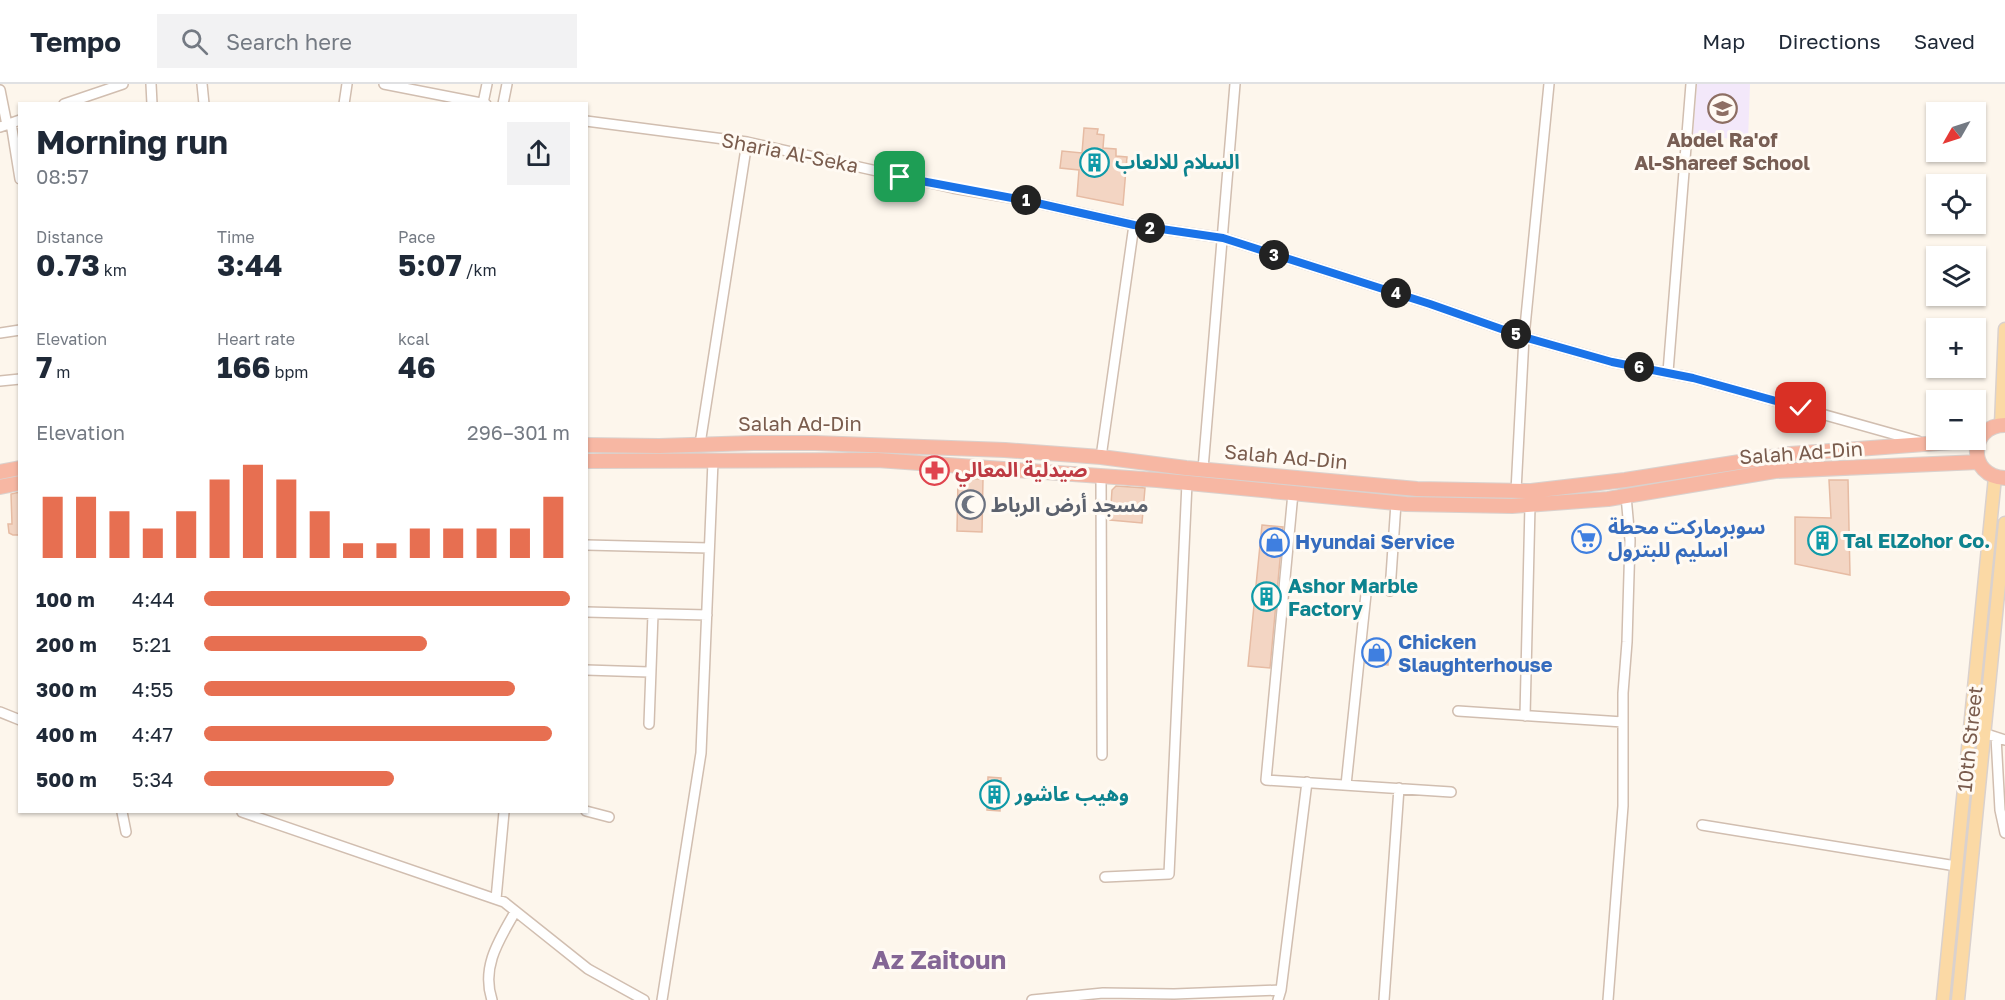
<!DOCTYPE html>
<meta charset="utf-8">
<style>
body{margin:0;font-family:"Golos Text","Noto Sans Arabic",sans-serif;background:#f2f2f3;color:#1f2937;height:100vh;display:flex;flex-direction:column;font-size:22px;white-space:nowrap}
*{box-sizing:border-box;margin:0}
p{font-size:20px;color:#747a83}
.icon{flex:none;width:33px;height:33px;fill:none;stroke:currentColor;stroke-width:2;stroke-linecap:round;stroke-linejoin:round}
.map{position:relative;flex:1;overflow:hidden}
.details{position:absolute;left:18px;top:18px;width:570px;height:711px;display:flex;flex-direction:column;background:#fff;border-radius:0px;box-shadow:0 2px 4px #0004}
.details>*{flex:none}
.needle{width:39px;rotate:231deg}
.buttons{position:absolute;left:1926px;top:18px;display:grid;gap:12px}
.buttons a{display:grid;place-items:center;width:60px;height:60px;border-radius:0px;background:#fff;box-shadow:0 2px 4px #0004;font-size:30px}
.pin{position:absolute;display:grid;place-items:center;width:51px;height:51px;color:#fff;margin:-26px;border-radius:12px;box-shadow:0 3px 9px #0006}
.km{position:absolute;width:30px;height:30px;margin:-15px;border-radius:50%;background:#222;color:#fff;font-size:16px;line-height:30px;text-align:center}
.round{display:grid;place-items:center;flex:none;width:63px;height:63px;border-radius:0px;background:#f2f2f3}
.overview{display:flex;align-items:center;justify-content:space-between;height:102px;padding:0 18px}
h1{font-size:33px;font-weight:700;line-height:45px}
.stats{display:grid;grid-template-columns:repeat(3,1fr);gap:9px;height:102px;padding:6px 18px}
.stats div{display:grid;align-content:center}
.stats b{font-size:30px;font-weight:700}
.stats small{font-size:16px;font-weight:400}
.stats p{font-size:16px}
.chart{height:168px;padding:12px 18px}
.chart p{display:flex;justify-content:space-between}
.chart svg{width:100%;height:108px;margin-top:6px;stroke:#e76f51;stroke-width:6}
ul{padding:0 18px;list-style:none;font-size:20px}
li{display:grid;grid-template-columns:96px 72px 1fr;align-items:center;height:45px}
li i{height:15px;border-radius:8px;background:#e76f51}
header{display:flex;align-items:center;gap:36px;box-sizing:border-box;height:84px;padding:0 30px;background:#fff;border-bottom:2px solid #e0e1e3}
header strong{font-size:28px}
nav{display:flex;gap:33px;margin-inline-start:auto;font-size:21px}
.search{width:420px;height:54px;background:#f2f2f3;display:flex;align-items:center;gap:15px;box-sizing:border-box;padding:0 21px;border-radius:0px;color:#747a83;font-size:22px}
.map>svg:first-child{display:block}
.education{fill:#f3e8fa}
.building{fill:#f3d5c3;stroke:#e6bba3;stroke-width:1.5}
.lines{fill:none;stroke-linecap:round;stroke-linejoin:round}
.minor-casing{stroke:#d1beb0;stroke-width:12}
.major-casing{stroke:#dad1cd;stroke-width:15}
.highway-casing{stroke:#dad1cd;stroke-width:16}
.minor{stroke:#fff;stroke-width:9}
.major{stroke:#fbd9a5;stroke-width:12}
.highway{stroke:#f7b7a3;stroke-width:14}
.route-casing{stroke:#fff;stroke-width:12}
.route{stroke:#1a73e8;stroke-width:8}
.labels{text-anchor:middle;stroke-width:6;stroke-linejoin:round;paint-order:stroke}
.education-label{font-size:20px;font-weight:bold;fill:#785e54;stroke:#fffaf3}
.street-label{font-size:20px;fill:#7a5c4d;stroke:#fffaf3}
.culture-label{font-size:20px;font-weight:bold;fill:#0d838f;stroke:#fffaf3;text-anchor:start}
.health-label{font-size:20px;font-weight:bold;fill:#be3a42;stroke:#fffaf3;text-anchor:start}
.worship-label{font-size:20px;font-weight:bold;fill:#5b616d;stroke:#fffaf3;text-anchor:start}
.shop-label{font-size:20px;font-weight:bold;fill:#366cbe;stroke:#fffaf3;text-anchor:start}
.district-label{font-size:26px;font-weight:bold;fill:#846695;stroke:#fffaf3}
</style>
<header>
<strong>Tempo</strong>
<div class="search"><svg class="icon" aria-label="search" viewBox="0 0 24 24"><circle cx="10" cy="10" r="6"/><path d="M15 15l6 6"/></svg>Search here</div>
<nav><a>Map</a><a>Directions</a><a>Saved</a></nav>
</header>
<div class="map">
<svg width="2005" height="916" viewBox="0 0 2005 916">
<rect width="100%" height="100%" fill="#fdf6ec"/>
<path class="education" d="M1697,0H1750L1748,57L1693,50Z"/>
<path class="building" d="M1084,44L1098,45L1097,50L1104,51L1103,64L1116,65V72L1127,73L1123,121L1077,112L1079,86L1060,84L1062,67L1082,69Z
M958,395H983L982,448L957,447Z
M1829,396H1848L1850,491L1795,480V433L1831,434Z
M1116,402L1145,404L1142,439L1110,436L1112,406Z
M20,408V451H13L9,449L8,440H12L11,410Z
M1262,441L1283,443L1270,584L1248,582Z
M1368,558L1389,560L1388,581L1366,579Z
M988,693L1001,694L1000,727L987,726Z"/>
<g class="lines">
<defs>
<path id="minor" d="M151,0L152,20
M202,0L204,20
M384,0L486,20
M0,6L7,41
M483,19L487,0
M64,20L123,0
M344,20L347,0
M503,20L507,0
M586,37L747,58L953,104L1028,117L1134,141L1223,154L1430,220L1524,253L1612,278L1693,294L1918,357
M11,39L20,95
M0,43L20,36
M0,249L20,246
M1668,288L1691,0
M0,297L20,295
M700,360L747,58
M1101,373L1134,141
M1203,385L1235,0
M1101,392L1102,671
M1516,407L1524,253L1549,0
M1293,409L1266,696L1451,708
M586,461L709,464
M1390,507L1396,419
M586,528L707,531
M586,586L649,588
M1458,627L1623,638
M0,628L20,636
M1525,632L1530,421
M649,640L653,530
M1971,645L2005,656
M1996,653L2000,726L2005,749
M1346,701L1366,510
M586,727L609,733
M122,728L126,748
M242,728L504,818L588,885L644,916
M1702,741L1956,782
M1105,793L1169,790L1187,399
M496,815L504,728
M492,916C481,883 499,856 515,828
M662,916L701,669L713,377
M1032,916L1103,909L1174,910L1281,906
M1278,916L1281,906L1307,698
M1384,916L1399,704
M1608,916L1623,722V609L1627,558L1630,456L1626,412"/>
<path id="major" d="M2001,341L2005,245
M1943,916L1995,393
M1958,916L2005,439"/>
<path id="highway" d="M2005,341C1968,341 1967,393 2005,394
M586,361L659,362L753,359H815L1005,366L1101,373L1186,384L1417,405L1531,407L1625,396L1790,370L1979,356
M586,377L877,376L1157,396L1406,420L1512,422L1608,415L1775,387L1979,378
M0,388L20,384
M0,403L20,399"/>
</defs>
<use href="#minor" class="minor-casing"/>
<use href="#major" class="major-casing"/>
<use href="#highway" class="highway-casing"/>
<use href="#minor" class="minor"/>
<use href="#major" class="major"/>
<use href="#highway" class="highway"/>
</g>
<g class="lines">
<defs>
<path id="route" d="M900,93L1028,117L1134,141L1223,154L1430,220L1524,253L1612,278L1693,294L1801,324"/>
</defs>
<use href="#route" class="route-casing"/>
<use href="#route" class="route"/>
</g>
<defs>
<symbol id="school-ring" viewBox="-11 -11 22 22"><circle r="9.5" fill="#fffaf3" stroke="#8d6e63" stroke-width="1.5"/><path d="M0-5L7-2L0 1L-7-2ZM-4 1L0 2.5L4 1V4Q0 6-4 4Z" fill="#8d6e63"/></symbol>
<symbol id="building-ring" viewBox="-11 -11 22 22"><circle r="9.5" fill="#fffaf3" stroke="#0f9aa8" stroke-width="1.5"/><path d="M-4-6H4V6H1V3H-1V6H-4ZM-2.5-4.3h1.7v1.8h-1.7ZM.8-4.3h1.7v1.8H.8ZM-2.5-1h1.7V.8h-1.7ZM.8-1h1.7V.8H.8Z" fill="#0f9aa8"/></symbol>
<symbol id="pharmacy-ring" viewBox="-11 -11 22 22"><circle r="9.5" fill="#fffaf3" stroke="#e0444e" stroke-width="1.5"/><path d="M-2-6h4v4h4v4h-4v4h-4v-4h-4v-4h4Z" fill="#e0444e"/></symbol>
<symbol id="mosque-ring" viewBox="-11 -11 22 22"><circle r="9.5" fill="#fffaf3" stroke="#6b7280" stroke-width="1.5"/><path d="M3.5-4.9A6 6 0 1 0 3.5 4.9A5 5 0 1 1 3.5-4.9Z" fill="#6b7280"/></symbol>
<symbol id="supermarket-ring" viewBox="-11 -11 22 22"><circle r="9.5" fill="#fffaf3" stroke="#3f7fe0" stroke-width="1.5"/><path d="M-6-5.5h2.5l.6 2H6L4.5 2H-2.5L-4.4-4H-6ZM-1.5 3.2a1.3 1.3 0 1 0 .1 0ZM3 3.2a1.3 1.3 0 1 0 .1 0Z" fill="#3f7fe0"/></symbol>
<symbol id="shop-ring" viewBox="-11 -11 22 22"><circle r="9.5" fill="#fffaf3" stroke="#3f7fe0" stroke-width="1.5"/><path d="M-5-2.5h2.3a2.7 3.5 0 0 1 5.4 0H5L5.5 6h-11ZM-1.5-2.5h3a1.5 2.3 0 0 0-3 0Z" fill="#3f7fe0"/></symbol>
</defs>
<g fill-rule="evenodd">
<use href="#school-ring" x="1706" y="8" width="33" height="33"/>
<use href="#building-ring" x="1078" y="62" width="33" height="33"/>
<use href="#pharmacy-ring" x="918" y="370" width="33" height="33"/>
<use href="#mosque-ring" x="954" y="404" width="33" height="33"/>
<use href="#supermarket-ring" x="1570" y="438" width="33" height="33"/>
<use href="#building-ring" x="1806" y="440" width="33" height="33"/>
<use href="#shop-ring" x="1258" y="442" width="33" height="33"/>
<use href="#building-ring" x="1250" y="496" width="33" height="33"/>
<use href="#shop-ring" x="1360" y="552" width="33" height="33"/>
<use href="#building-ring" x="978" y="694" width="33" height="33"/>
</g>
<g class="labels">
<g class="education-label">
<text x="1722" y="63">Abdel Ra'of<tspan x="1722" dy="23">Al-Shareef School</tspan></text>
</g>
<g class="street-label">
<text transform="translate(790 69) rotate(11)" y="7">Sharia Al-Seka</text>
<text x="800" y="347">Salah Ad-Din</text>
<text transform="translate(1801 369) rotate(-4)" y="7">Salah Ad-Din</text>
<text transform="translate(1286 373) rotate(5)" y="7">Salah Ad-Din</text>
<text transform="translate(1970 655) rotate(-84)" y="7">10th Street</text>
</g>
<g class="culture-label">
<text x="1115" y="85">السلام للالعاب</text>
<text x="1843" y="464">Tal ElZohor Co.</text>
<text x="1288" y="509">Ashor Marble<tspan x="1288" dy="23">Factory</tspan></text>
<text x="1015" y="717">وهيب عاشور</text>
</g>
<g class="health-label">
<text x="955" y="393">صيدلية المعالي</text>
</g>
<g class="worship-label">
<text x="991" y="428">مسجد أرض الرباط</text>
</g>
<g class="shop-label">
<text x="1608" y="450">سوبرماركت محطة<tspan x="1608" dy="23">اسليم للبترول</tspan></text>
<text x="1295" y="465">Hyundai Service</text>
<text x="1398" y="565">Chicken<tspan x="1398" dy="23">Slaughterhouse</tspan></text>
</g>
<g class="district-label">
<text x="939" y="885">Az Zaitoun</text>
</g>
</g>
</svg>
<div class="buttons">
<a><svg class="needle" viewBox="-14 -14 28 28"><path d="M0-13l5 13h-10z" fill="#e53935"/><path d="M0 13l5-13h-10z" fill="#747a83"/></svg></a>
<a><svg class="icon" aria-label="locate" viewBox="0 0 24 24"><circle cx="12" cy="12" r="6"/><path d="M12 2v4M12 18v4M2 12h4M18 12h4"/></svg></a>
<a><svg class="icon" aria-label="layers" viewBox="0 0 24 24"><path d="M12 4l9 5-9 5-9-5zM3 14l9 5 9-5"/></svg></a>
<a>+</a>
<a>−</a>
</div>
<div class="pin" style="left:900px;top:93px;background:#1e9e55"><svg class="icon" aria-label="arrive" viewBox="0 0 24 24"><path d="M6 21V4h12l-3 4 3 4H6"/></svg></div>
<div class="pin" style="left:1801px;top:324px;background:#d93025"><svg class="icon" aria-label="check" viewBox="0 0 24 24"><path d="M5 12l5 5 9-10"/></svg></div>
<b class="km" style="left:1026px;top:116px">1</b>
<b class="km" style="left:1150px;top:144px">2</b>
<b class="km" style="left:1274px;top:171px">3</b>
<b class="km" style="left:1396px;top:209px">4</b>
<b class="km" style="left:1516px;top:250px">5</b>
<b class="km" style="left:1639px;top:283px">6</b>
<section class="details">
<div class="overview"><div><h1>Morning run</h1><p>08:57</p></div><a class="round"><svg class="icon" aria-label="share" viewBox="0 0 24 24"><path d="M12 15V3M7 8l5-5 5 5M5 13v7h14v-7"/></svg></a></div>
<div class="stats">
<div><p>Distance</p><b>0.73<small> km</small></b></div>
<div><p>Time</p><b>3:44</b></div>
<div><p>Pace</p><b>5:07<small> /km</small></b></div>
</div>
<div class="stats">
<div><p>Elevation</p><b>7<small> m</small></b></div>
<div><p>Heart rate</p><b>166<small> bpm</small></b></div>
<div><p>kcal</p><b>46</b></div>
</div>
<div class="chart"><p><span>Elevation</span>296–301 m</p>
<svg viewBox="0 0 160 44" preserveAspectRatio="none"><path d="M5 44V19M15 44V19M25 44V25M35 44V32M45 44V25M55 44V12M65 44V6M75 44V12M85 44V25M95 44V38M105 44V38M115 44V32M125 44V32M135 44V32M145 44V32M155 44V19"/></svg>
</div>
<ul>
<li><b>100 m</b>4:44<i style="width:100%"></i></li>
<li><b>200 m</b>5:21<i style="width:61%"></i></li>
<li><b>300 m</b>4:55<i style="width:85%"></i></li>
<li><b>400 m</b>4:47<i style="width:95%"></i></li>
<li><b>500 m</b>5:34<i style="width:52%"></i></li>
</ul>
</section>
</div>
